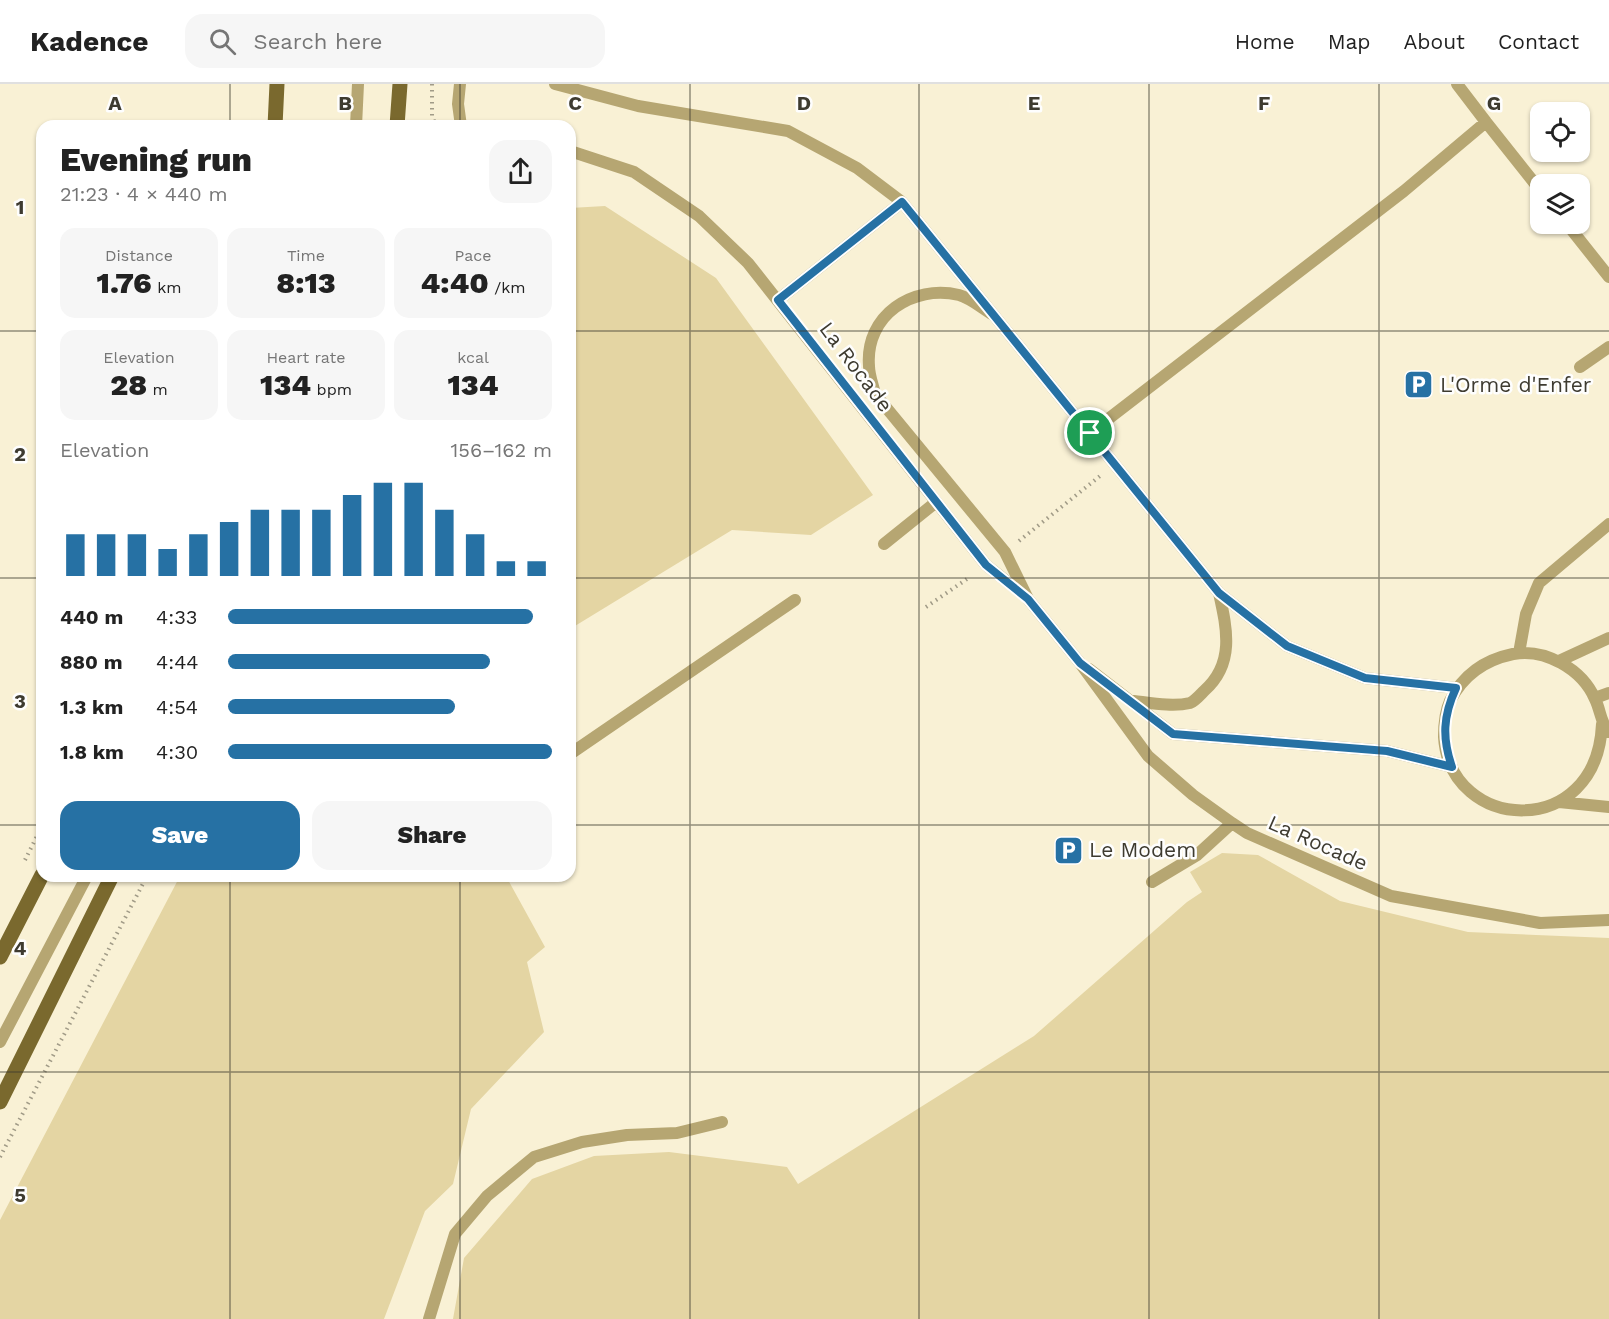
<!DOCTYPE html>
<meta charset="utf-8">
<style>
body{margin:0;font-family:"Work Sans",sans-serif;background:#f6f6f6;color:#222;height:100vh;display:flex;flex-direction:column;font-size:22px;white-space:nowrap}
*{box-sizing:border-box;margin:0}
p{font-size:20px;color:#767676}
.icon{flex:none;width:33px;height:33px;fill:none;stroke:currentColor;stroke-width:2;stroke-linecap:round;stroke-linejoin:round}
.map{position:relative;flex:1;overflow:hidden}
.sheet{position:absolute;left:36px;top:36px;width:540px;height:762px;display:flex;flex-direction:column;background:#fff;border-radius:18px;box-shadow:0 2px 4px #0004}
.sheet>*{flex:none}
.buttons{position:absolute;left:1530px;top:18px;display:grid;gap:12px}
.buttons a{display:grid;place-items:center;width:60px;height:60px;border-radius:12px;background:#fff;box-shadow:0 2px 4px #0004;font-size:30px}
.pin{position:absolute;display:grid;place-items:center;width:51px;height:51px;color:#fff;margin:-26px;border:3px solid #fff;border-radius:50%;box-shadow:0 2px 6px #0007}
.round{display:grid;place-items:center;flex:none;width:63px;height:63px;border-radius:18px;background:#f6f6f6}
.head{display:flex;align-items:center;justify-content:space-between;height:102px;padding:0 24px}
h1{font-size:33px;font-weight:800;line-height:45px}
.metrics{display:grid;grid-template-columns:repeat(3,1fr);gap:9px;height:102px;padding:6px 24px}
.metrics div{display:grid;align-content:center;border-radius:15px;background:#f6f6f6;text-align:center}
.metrics b{font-size:30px;font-weight:800}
.metrics small{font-size:16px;font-weight:400}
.metrics p{font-size:16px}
.chart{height:168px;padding:12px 24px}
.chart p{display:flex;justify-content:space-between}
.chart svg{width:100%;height:108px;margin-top:6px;stroke:#2671a4;stroke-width:6}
.button{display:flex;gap:12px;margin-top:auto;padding:12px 24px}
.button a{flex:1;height:69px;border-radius:18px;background:#2671a4;color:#fff;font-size:24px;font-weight:800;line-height:69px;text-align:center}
.button a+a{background:#f6f6f6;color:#222}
ul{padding:0 24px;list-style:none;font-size:20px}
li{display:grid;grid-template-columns:96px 72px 1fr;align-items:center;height:45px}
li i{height:15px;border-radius:8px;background:#2671a4}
header{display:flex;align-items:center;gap:36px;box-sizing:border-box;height:84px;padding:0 30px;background:#fff;border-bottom:2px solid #e0e0e0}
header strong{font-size:28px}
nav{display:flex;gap:33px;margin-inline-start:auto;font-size:21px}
.search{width:420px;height:54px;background:#f6f6f6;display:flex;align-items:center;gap:15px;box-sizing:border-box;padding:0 21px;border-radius:18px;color:#767676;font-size:22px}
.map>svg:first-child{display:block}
.grass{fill:#e4d5a3}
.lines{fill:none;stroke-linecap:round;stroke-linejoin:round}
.path{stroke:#a19b87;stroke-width:4;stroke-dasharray:1.5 4.5;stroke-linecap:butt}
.service{stroke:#b6a672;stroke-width:12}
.primary{stroke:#7a692e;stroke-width:15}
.route-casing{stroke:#fff;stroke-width:12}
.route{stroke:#2671a4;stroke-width:8}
.grid{fill:none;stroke:#3e3b30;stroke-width:1.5;stroke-opacity:0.55}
.labels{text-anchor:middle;stroke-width:5;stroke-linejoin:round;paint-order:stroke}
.street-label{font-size:21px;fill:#3e3b30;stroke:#fefefe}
.poi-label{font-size:21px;fill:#3e3b30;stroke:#fefefe;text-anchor:start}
.grid-label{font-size:20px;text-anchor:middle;font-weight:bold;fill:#3e3b30;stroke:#fefefe;stroke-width:5;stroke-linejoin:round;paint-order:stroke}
</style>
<header>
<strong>Kadence</strong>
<div class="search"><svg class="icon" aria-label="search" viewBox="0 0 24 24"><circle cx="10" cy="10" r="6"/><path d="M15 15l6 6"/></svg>Search here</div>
<nav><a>Home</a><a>Map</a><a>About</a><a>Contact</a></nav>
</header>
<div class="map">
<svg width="1609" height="1235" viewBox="0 0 1609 1235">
<rect width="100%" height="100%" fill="#f9f1d5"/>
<path class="grass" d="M605,122L716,194L873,411L811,451L732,446L570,545V124Z
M1222,769L1258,771L1340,817L1468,848L1609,854V1235H453L464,1174L532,1095L594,1072L669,1068L787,1083L798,1100L1034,952L1187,818L1202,808L1190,788Z
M180,792H506L545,863L527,878L544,948L471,1025L453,1100L425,1127L384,1235H0V1136Z"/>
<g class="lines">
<path class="path" d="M432,0V32L436,42
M1019,457L1100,392
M926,523L970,493
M25,776L42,742
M0,1073L147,792"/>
<path class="service" d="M460,0L458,20L461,42
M555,0L638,22L788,47L857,84L902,118L1219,509L1287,562L1365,594L1456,604
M1457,0L1486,38
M356,42L358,0
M570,67L634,88L699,132L748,179L986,481L1025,512
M1567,140L1609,193
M778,216L902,118
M992,230C982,224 970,214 959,211C913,200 865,231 869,282C869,291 873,301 875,310L1005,468L1028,515L1080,579L1148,672L1193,711L1232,739L1247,749L1391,812L1540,839L1609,836
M1580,283L1609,263
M1090,349L1404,107L1486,38L1540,106
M884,460L935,419
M1519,569L1526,530L1539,499L1609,440
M1559,577L1609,554
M1089,585L1173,650L1387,667L1452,683
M1595,614L1609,609
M1134,617C1151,619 1173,623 1190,619C1195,617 1200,611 1204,607C1235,580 1227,545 1219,509
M1602,640C1597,757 1450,749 1444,653C1444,641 1445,628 1450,617C1463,591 1484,576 1513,570C1545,564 1582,585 1595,615C1601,627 1600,638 1609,648
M570,670L795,516
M1559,718L1609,723
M1152,798L1197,771L1232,739
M0,958L87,792
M429,1235L455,1150L487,1112L534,1073L582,1058L627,1051L677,1049L722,1038"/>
<path class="primary" d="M275,42L277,0
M397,42L400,0
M0,873L42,791
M0,1018L112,792"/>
</g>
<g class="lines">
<defs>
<path id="route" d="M902,118L1219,509L1287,562L1365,594L1456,604C1443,632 1442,654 1452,683L1387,667L1173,650L1080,579L1028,515L986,481L778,216Z"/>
</defs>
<use href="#route" class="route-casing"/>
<use href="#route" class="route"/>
</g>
<path class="grid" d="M230,0V42M460,0V42M690,0V1235M919,0V1235M1149,0V1235M1379,0V1235M0,247H42M570,247H1609M0,494H42M570,494H1609M0,741H42M570,741H1609M230,792V1235M460,792V1235M0,988H1609"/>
<defs>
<symbol id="parking-square" viewBox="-11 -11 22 22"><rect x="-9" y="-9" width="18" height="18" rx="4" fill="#2671a4" stroke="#fefefe"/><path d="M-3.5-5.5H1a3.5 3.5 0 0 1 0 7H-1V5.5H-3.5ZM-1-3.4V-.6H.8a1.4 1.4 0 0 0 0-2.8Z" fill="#fff"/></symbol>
</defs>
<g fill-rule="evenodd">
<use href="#parking-square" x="1402" y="284" width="33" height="33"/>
<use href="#parking-square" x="1052" y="750" width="33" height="33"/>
</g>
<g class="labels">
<g class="street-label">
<text transform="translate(856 283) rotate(53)" y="7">La Rocade</text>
<text transform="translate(1318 759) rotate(24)" y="7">La Rocade</text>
</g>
<g class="poi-label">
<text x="1440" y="308">L'Orme d'Enfer</text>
<text x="1089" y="773">Le Modem</text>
</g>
</g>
<g class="grid-label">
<text x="115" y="26">A</text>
<text x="345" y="26">B</text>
<text x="575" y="26">C</text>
<text x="804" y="26">D</text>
<text x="1034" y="26">E</text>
<text x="1264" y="26">F</text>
<text x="1494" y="26">G</text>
<text x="20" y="130">1</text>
<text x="20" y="377">2</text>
<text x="20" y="624">3</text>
<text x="20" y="871">4</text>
<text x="20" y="1118">5</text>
</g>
</svg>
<div class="buttons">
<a><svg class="icon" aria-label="locate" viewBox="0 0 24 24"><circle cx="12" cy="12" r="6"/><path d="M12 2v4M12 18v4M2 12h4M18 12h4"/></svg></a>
<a><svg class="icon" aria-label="layers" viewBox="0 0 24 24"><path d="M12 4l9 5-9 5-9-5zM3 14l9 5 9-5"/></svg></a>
</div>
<div class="pin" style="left:1090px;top:349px;background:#1e9e55"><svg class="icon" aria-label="arrive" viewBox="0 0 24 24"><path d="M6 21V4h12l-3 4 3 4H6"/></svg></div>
<section class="sheet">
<div class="head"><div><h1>Evening run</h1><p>21:23 · 4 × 440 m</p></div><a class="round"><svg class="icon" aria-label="share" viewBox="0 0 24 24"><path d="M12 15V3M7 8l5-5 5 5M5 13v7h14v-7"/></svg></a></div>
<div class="metrics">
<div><p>Distance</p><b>1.76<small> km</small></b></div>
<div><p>Time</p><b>8:13</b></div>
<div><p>Pace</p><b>4:40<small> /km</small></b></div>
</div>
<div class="metrics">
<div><p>Elevation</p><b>28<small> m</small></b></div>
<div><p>Heart rate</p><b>134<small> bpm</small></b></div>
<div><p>kcal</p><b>134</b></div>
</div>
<div class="chart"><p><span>Elevation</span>156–162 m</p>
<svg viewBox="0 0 160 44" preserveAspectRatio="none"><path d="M5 44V27M15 44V27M25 44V27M35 44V33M45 44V27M55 44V22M65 44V17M75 44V17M85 44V17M95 44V11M105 44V6M115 44V6M125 44V17M135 44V27M145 44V38M155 44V38"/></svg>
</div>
<ul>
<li><b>440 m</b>4:33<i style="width:94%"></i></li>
<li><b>880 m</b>4:44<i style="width:81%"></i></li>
<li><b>1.3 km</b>4:54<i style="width:70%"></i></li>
<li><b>1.8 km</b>4:30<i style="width:100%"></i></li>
</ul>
<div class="button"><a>Save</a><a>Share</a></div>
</section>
</div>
